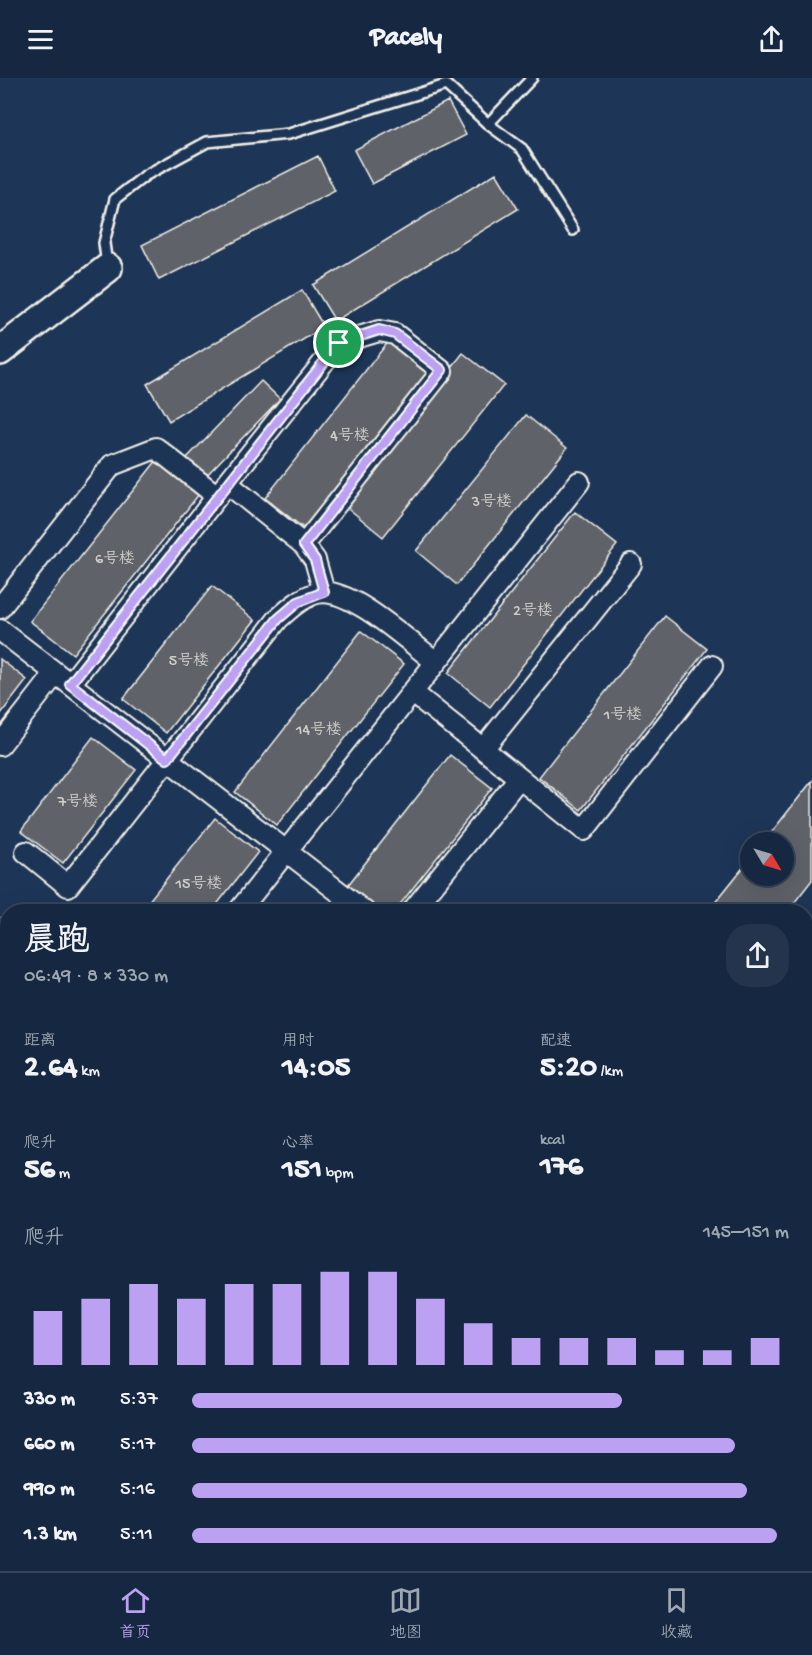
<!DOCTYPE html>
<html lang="zh">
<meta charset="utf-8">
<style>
body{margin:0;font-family:"Gochi Hand","LXGW WenKai TC",sans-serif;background:#23344c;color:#f1f3f6;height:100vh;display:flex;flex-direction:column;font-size:22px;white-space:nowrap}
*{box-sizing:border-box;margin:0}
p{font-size:20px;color:#9ea6b1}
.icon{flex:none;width:33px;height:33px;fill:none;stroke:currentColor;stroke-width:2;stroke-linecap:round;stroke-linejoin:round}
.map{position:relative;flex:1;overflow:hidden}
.side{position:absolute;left:0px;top:826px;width:813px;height:668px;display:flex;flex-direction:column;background:#162841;border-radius:24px 24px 0 0;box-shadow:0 6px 24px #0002,0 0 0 2px #35445a}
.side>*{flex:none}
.needle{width:39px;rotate:128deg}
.fabs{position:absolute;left:740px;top:754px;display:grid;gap:12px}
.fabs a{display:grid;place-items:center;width:54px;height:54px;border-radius:50%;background:#162841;box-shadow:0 6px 24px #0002,0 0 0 2px #35445a;font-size:30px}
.pin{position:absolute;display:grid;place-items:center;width:51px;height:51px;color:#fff;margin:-26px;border:3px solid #fff;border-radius:50%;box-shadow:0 2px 6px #0007}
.round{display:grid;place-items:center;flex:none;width:63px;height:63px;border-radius:24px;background:#23344c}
.overview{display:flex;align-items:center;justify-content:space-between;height:102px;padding:0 24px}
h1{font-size:33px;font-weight:700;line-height:45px}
.figures{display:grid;grid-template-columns:repeat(3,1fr);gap:9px;height:102px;padding:6px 24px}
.figures div{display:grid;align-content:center}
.figures b{font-size:30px;font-weight:700}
.figures small{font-size:16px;font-weight:400}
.figures p{font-size:16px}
.chart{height:168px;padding:12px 24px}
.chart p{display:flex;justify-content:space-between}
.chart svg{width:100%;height:108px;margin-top:6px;stroke:#bca0f2;stroke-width:6}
ul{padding:0 24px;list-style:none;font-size:20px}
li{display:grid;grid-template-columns:96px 72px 1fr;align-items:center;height:45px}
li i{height:15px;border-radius:8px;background:#bca0f2}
header{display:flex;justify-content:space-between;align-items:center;height:78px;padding:0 24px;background:#162841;font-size:27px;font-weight:700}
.dock{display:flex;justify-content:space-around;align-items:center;height:84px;border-top:2px solid #35445a;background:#162841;font-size:16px;color:#9ea6b1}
.dock a{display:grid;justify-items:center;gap:3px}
.dock .active{color:#bca0f2}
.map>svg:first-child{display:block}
.built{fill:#30425c}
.building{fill:#5e6268;stroke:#f4f1e8;stroke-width:1.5}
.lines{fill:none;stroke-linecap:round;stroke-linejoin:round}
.lane-casing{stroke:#f4f1e8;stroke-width:14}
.street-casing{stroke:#f4f1e8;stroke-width:24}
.secondary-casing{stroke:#f4f1e8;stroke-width:32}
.lane{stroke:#1d3557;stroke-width:9}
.street{stroke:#1d3557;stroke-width:20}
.secondary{stroke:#1d3557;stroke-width:27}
.route-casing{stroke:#fff;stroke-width:12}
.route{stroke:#bca0f2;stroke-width:8}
.labels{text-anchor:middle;stroke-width:4.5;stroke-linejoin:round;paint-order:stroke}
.number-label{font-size:16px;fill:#cecdc8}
</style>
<header><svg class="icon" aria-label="menu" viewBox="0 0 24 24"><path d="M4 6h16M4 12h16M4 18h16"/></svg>Pacely<svg class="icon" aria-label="share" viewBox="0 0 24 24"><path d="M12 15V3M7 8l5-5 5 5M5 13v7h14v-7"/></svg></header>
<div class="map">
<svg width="812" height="1493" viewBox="0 0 812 1493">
<rect width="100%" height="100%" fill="#1d3557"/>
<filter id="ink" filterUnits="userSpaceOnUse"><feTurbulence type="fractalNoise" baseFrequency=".0167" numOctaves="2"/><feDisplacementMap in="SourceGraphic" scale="12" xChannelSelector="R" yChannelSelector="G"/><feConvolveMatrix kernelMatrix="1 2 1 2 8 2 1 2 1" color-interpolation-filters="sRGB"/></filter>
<g filter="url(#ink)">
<path class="built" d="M0,1113L8,1120V1486H331L338,1493H0Z"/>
<path class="building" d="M448,23L466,57L372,106L354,72Z
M318,78L335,113L159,202L142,167Z
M496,95L518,131L335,243L313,207Z
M302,212L324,249L169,343L147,306Z
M392,259L435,293L307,453L265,420Z
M463,275L504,307L383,459L343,426Z
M261,303L280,321L202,402L183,384Z
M526,337L567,370L457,507L416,473Z
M157,382L200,415L73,576L30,543Z
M575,434L617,467L490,629L448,595Z
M212,508L255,542L166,655L123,621Z
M665,538L707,571L581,732L539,699Z
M361,553L404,586L277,747L235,714Z
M0,581L27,602L0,637Z
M93,659L136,692L63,785L21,753Z
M450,677L492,710L394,834H382L348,807Z
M812,703V802L787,834H724L714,826L750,781V798H783V765H763Z
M215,740L258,774L211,834H140Z
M0,868L8,874V909L0,918Z
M812,937V1040L806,1048V946Z
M8,1010V1094L0,1088V1019Z
M812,1181V1211L806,1206V1189Z
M812,1403V1480L802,1493H762L754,1486H806V1412Z
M86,1486H134L139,1493H90Z
M245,1486H312L316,1493H235Z
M468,1486H543L538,1493H463Z"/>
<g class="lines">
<defs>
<path id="lane" d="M488,46L522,71L573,152
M107,187L104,165L115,121L146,97L207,64L289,56L446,7L488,46L532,0
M0,1455L8,1469
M17,1486L21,1493"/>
<path id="street" d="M304,467L442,293L395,256L379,253L339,265L227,405L304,467L315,482L324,514
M0,530L112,387L156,370L217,418
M0,552L365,834
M70,606L226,407
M412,614L584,752L712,588
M0,667L56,595
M483,671L631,486
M26,774L68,808L278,541C289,531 302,519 317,515C349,507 410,565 436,584
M238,834L579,404
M415,834L414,831L519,700
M0,851L8,857
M0,939L8,930
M0,1096L8,1102"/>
<path id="secondary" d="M0,273L108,190
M806,1353L812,1345
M391,1493L394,1486
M700,1493L704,1486"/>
</defs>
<use href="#lane" class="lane-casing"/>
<use href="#street" class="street-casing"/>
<use href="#secondary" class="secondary-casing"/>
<use href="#lane" class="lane"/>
<use href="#street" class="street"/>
<use href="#secondary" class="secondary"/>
</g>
</g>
<g class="lines" filter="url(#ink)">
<defs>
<path id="route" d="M379,252L395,256L442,292L304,467L315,482L324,514L298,524L278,541L167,681L70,606L339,265Z"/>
</defs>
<use href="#route" class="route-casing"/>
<use href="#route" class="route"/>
</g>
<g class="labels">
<g class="number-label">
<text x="350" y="362">4号楼</text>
<text x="492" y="428">3号楼</text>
<text x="115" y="485">6号楼</text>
<text x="533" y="537">2号楼</text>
<text x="189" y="587">5号楼</text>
<text x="623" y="641">1号楼</text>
<text x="319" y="656">14号楼</text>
<text x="78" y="728">7号楼</text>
<text x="199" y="810">15号楼</text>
</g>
</g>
</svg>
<div class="fabs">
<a><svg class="needle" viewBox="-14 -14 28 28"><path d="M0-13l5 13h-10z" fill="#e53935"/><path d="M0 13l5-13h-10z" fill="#9ea6b1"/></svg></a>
</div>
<div class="pin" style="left:339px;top:265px;background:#1e9e55"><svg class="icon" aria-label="arrive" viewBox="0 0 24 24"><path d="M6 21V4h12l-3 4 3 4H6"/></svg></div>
<section class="side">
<div class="overview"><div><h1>晨跑</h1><p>06:49 · 8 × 330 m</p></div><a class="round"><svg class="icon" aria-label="share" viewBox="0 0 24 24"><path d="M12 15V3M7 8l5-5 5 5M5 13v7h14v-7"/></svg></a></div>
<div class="figures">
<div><p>距离</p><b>2.64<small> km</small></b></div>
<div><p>用时</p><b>14:05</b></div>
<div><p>配速</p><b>5:20<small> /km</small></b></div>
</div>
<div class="figures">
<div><p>爬升</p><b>56<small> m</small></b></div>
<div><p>心率</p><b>151<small> bpm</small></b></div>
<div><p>kcal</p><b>176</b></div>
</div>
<div class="chart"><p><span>爬升</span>145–151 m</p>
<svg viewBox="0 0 160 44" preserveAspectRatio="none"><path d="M5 44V22M15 44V17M25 44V11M35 44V17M45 44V11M55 44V11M65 44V6M75 44V6M85 44V17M95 44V27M105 44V33M115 44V33M125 44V33M135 44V38M145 44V38M155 44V33"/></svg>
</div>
<ul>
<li><b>330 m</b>5:37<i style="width:72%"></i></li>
<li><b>660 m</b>5:17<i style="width:91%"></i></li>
<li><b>990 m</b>5:16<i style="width:93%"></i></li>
<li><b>1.3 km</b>5:11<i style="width:98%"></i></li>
</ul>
</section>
</div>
<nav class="dock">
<a class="active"><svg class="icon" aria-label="home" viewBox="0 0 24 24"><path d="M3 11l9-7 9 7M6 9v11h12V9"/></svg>首页</a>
<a><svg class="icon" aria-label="map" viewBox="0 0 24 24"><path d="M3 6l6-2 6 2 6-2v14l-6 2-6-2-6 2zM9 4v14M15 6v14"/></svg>地图</a>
<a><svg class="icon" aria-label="saved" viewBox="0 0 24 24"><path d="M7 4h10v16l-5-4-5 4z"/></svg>收藏</a>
</nav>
